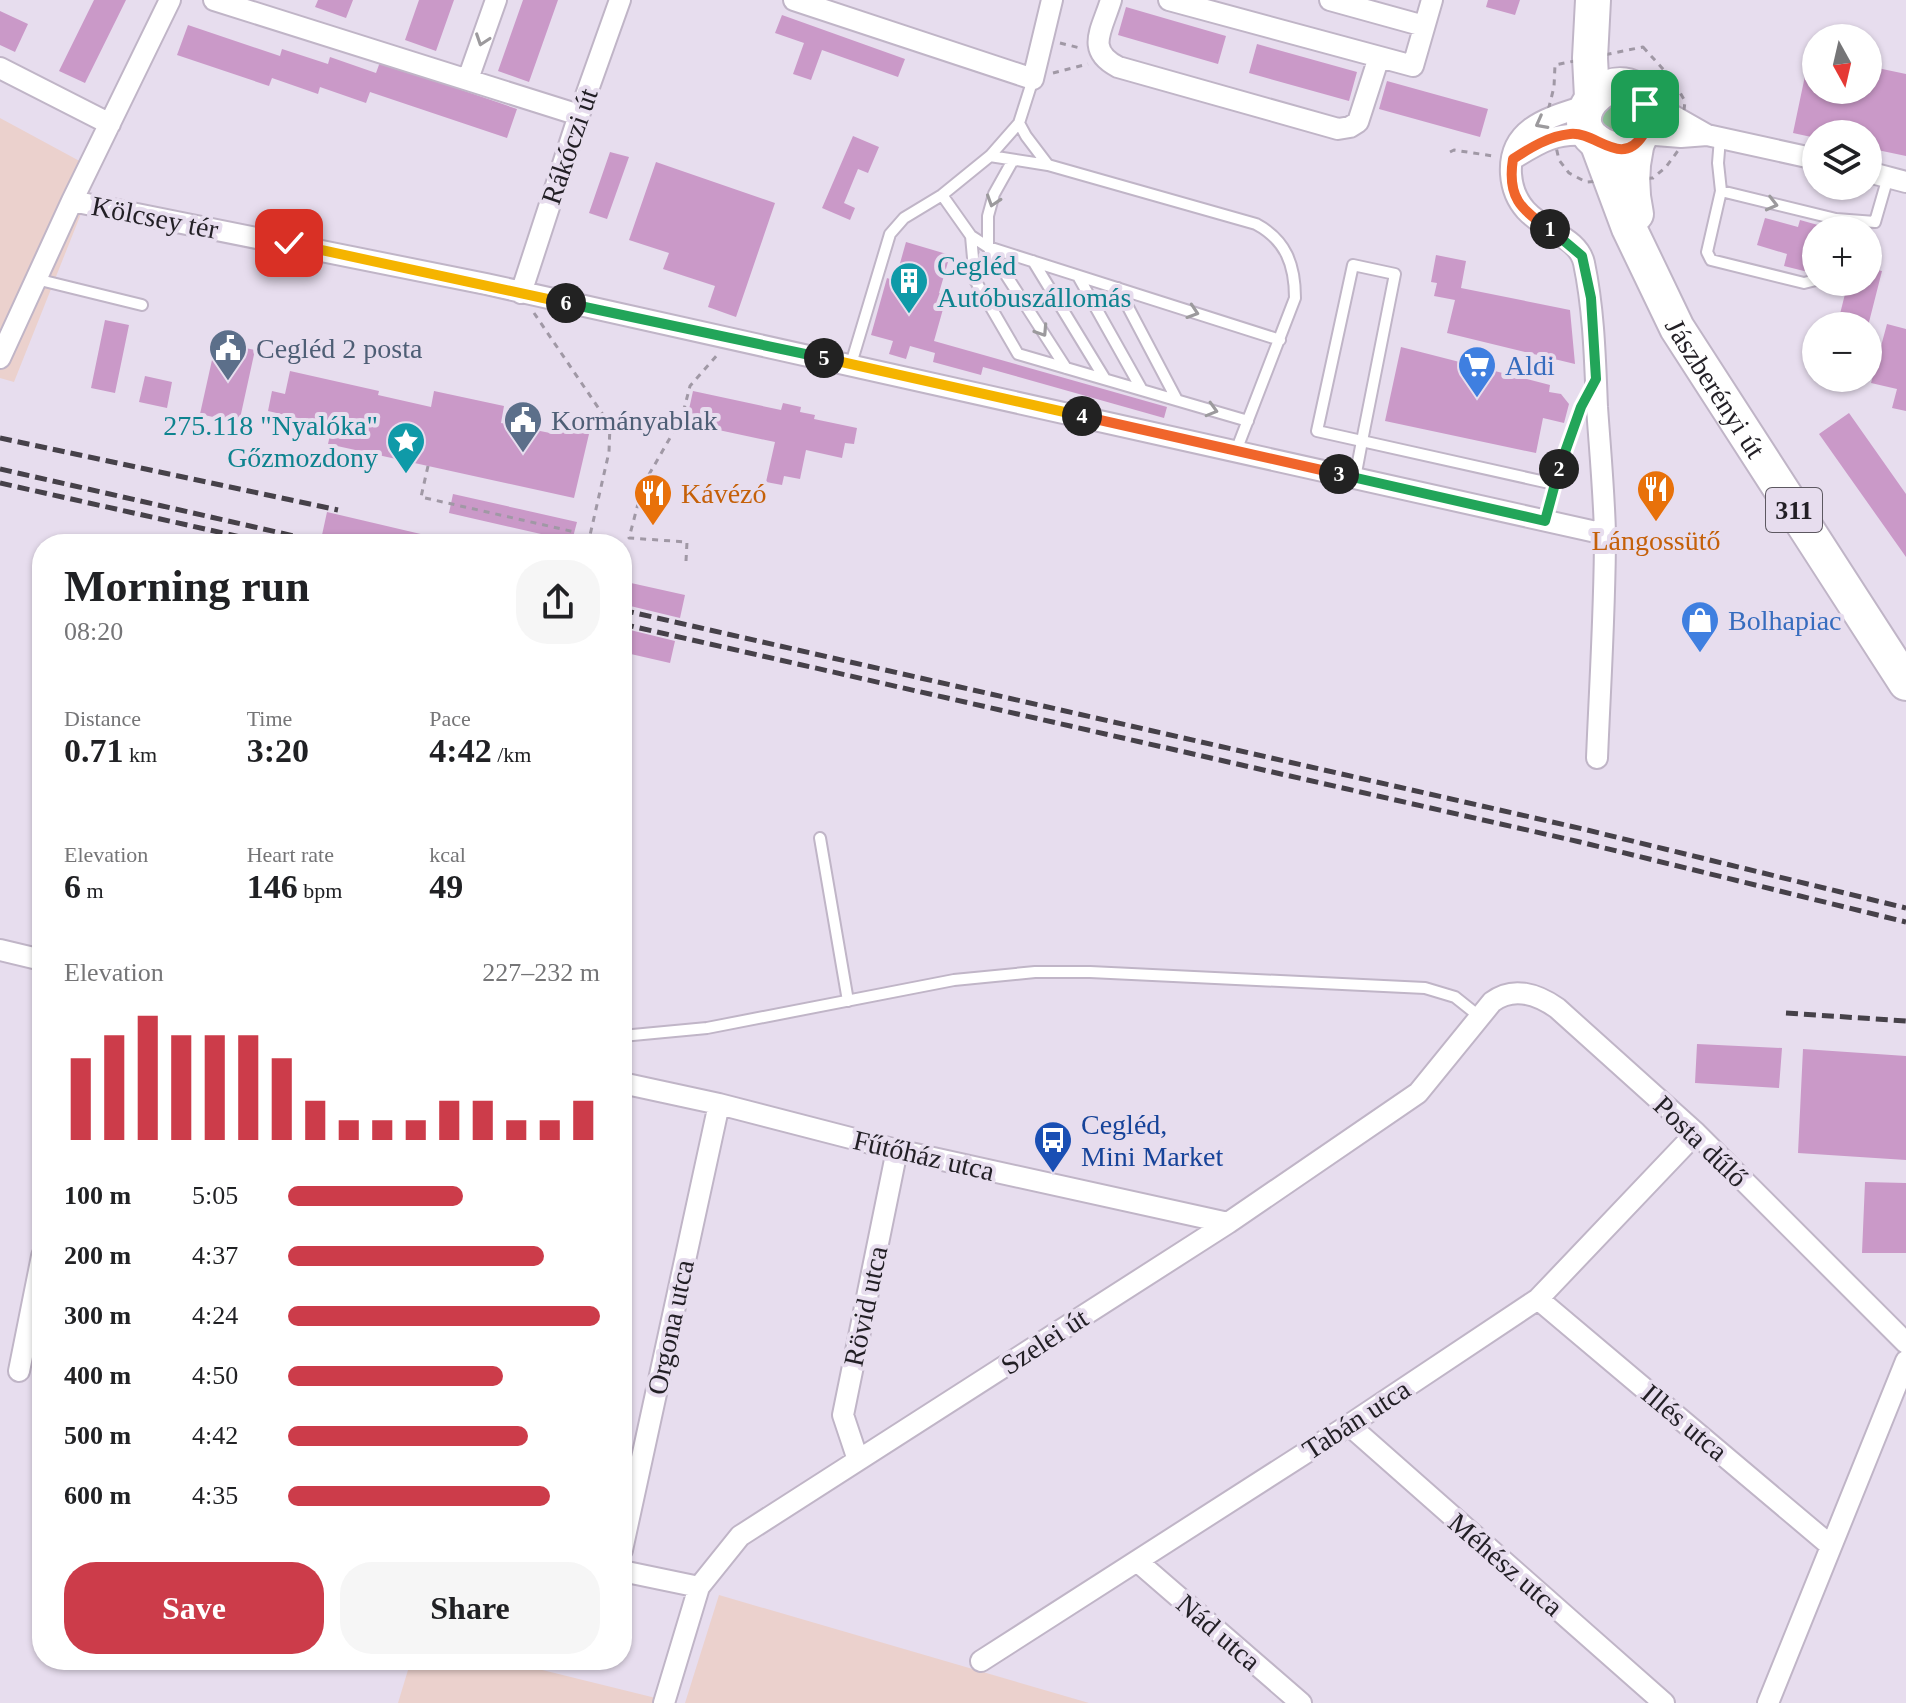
<!DOCTYPE html>
<meta charset="utf-8">
<style>
body{margin:0;font-family:"Times New Roman",serif;background:#f6f6f6;color:#202124;height:100vh;display:flex;flex-direction:column;font-size:30px;white-space:nowrap}
*{box-sizing:border-box;margin:0}
p{font-size:26px;color:#757577}
.icon{flex:none;width:44px;height:44px;fill:none;stroke:currentColor;stroke-width:2;stroke-linecap:round;stroke-linejoin:round}
.map{position:relative;flex:1;overflow:hidden}
.details{position:absolute;left:32px;top:534px;width:600px;height:1136px;display:flex;flex-direction:column;background:#fff;border-radius:32px;box-shadow:0 2px 6px #0004}
.details>*{flex:none}
.needle{width:52px;rotate:172deg}
.controls{position:absolute;left:1802px;top:24px;display:grid;gap:16px}
.controls a{display:grid;place-items:center;width:80px;height:80px;border-radius:50%;background:#fff;box-shadow:0 2px 6px #0004;font-size:40px}
.pin{position:absolute;display:grid;place-items:center;width:68px;height:68px;color:#fff;margin:-34px;border-radius:16px;box-shadow:0 4px 12px #0006}
.km{position:absolute;width:40px;height:40px;margin:-20px;border-radius:50%;background:#222;color:#fff;font-size:22px;line-height:40px;text-align:center}
.round{display:grid;place-items:center;flex:none;width:84px;height:84px;border-radius:32px;background:#f6f6f6}
.summary{display:flex;align-items:center;justify-content:space-between;height:136px;padding:0 32px}
h1{font-size:44px;font-weight:700;line-height:60px}
.figures{display:grid;grid-template-columns:repeat(3,1fr);gap:12px;height:136px;padding:8px 32px}
.figures div{display:grid;align-content:center}
.figures b{font-size:34px;font-weight:700}
.figures small{font-size:22px;font-weight:400}
.figures p{font-size:22px}
.chart{height:224px;padding:16px 32px}
.chart p{display:flex;justify-content:space-between}
.chart svg{width:100%;height:144px;margin-top:8px;stroke:#cc3c4a;stroke-width:6}
.primary-button{display:flex;gap:16px;margin-top:auto;padding:16px 32px}
.primary-button a{flex:1;height:92px;border-radius:32px;background:#cc3c4a;color:#fff;font-size:32px;font-weight:700;line-height:92px;text-align:center}
.primary-button a+a{background:#f6f6f6;color:#202124}
ul{padding:0 32px;list-style:none;font-size:26px}
li{display:grid;grid-template-columns:128px 96px 1fr;align-items:center;height:60px}
li i{height:20px;border-radius:10px;background:#cc3c4a}
.map>svg:first-child{display:block}
.industrial{fill:#ebd1cd}
.green{fill:#8fc499}
.building{fill:#ca99c8}
.lines{fill:none;stroke-linecap:round;stroke-linejoin:round}
.service-casing{stroke:#c0b5c7;stroke-width:14}
.minor-casing{stroke:#c0b5c7;stroke-width:24}
.primary-casing{stroke:#c0b5c7;stroke-width:38}
.path{stroke:#a098a5;stroke-width:3;stroke-dasharray:6 6;stroke-linecap:butt}
.service{stroke:#fff;stroke-width:10}
.minor{stroke:#fff;stroke-width:20}
.primary{stroke:#fff;stroke-width:34}
.rail{stroke:#464149;stroke-width:5;stroke-dasharray:12 6;stroke-linecap:butt}
.oneway{stroke:#9c9a9d}
.split-1-casing{stroke:#fff;stroke-width:16}
.split-2-casing{stroke:#fff;stroke-width:16}
.split-3-casing{stroke:#fff;stroke-width:16}
.split-4-casing{stroke:#fff;stroke-width:16}
.split-5-casing{stroke:#fff;stroke-width:16}
.split-6-casing{stroke:#fff;stroke-width:16}
.split-7-casing{stroke:#fff;stroke-width:16}
.split-1{stroke:#f0652b;stroke-width:10}
.split-2{stroke:#22a559;stroke-width:10}
.split-3{stroke:#22a559;stroke-width:10}
.split-4{stroke:#f0652b;stroke-width:10}
.split-5{stroke:#f5b400;stroke-width:10}
.split-6{stroke:#22a559;stroke-width:10}
.split-7{stroke:#f5b400;stroke-width:10}
.labels{text-anchor:middle;stroke-width:8;stroke-linejoin:round;paint-order:stroke}
.shield{fill:#e7ddee;stroke:#5d5861;stroke-width:2}
.shield-label{font-size:26px;font-weight:bold;fill:#221f25}
.street-label{font-size:28px;fill:#221f25;stroke:#e7ddee}
.culture-label{font-size:28px;fill:#0d838f;stroke:#e7ddee;text-anchor:start}
.service-label{font-size:28px;fill:#4e5e75;stroke:#e7ddee;text-anchor:start}
.shop-label{font-size:28px;fill:#366cbe;stroke:#e7ddee;text-anchor:start}
.food-label{font-size:28px;fill:#c56008;stroke:#e7ddee;text-anchor:start}
.transit-label{font-size:28px;fill:#164399;stroke:#e7ddee;text-anchor:start}
</style>
<div class="map">
<svg width="1906" height="1703" viewBox="0 0 1906 1703">
<rect width="100%" height="100%" fill="#e7ddee"/>
<path class="industrial" d="M0,118L98,171L14,382L0,378Z
M719,1595L1089,1703H685Z
M411,1660H502L676,1703H398Z"/>
<path class="green" d="M1603,98L1636,105L1629,136L1597,129Z"/>
<path class="building" d="M94,0H126L85,83L59,71Z
M318,0H353L346,18L315,7Z
M419,0H454L436,51L405,40Z
M523,0H558L529,82L498,71Z
M1488,0H1520L1515,15L1486,7Z
M1126,7L1226,36L1218,64L1118,35Z
M0,11L28,24L15,52L0,45Z
M782,15L905,59L898,77L822,50L811,80L793,74L804,43L775,33Z
M188,25L280,56L282,49L328,64L330,57L376,73L380,62L517,109L507,138L370,92L366,103L320,87L318,94L272,78L269,86L177,55Z
M1257,44L1357,72L1349,101L1249,73Z
M1810,52L1816,54V90H1868V66L1906,74V156L1868,148V134H1816V138L1793,133Z
M1387,81L1488,109L1480,137L1379,109Z
M853,136L879,147L868,173L858,169L844,203L855,208L850,220L822,208Z
M610,152L629,157L607,219L589,213Z
M656,162L775,203L736,317L708,307L715,286L663,269L669,253L629,240Z
M1765,218L1798,227L1800,220L1825,227L1824,230H1816V258L1812,273L1784,266L1787,254L1757,245Z
M906,242L950,255L939,293L947,295L934,341L1167,407L1164,418L983,367L981,375L933,362L935,353L910,346L906,359L889,354L893,341L871,335L887,278L895,281Z
M1436,255L1466,261L1461,288L1570,310L1575,364L1447,333L1455,300L1434,296L1437,283L1431,282Z
M1868,268L1882,271L1868,326H1837L1848,282H1868Z
M105,320L129,325L115,393L91,388Z
M1887,324L1906,329V411L1892,408L1897,389L1871,383Z
M216,342L255,350L239,423L200,414Z
M1401,347L1550,385L1549,392L1561,394L1569,404L1564,423L1543,418L1536,453L1385,421Z
M290,371L379,391L378,395L431,407L434,391L504,406L501,423L555,434L557,427L589,434L574,498L328,444L332,426L268,411L272,391L285,394Z
M145,376L172,382L167,408L139,402Z
M693,391L781,410L783,403L801,407L800,412L815,415L814,419L857,428L854,444L845,443L842,458L806,450L800,479L784,476L782,485L766,482L775,442L686,423Z
M1849,413L1906,494V557L1819,434Z
M453,494L577,522L572,541L449,513Z
M327,512L459,543V544H361L322,535Z
M622,581L685,595L680,618L622,604Z
M622,628L675,641L670,663L622,652Z
M1697,1044L1782,1048L1779,1088L1695,1083Z
M1803,1049L1906,1056V1160L1798,1153Z
M1865,1182L1906,1183V1253H1862Z"/>
<g class="lines">
<defs>
<path id="service" d="M1019,123L1026,136L1048,165L1256,224C1286,240 1295,265 1295,298L1236,451
M1720,138L1718,163L1721,191L1836,219L1875,222L1888,177
M990,156L1048,165
M1013,160L994,194L988,216V247L1066,368
M1721,191L1707,252L1711,260L1804,283L1816,280
M942,195L971,236L988,247L1280,340
M971,236L975,280L1018,354L1248,421
M1033,261L1105,379
M1078,276L1142,390
M36,279L142,305
M1118,288L1177,400
M851,364L890,234L904,218L942,195L990,156L1019,123L1033,79
M1355,478L1362,441L1395,274L1353,265L1317,431L1554,484L1545,521
M1554,484L1581,407L1593,385
M820,838L848,1001
M622,1036L707,1028L954,980L1035,972H1090L1425,988L1455,997L1480,1017"/>
<path id="minor" d="M214,0L579,115
M794,0L1033,79L1052,0
M1111,0C1102,30 1085,50 1118,67L1338,129L1350,127L1358,122L1379,57
M1169,0L1413,66L1432,0
M1330,0L1424,26
M0,68L110,124
M468,79L496,0
M1642,98L1707,135L1816,159
M1588,105C1551,117 1508,126 1511,174C1515,231 1576,227 1584,263C1594,311 1595,359 1597,407C1600,450 1604,492 1605,534C1605,609 1600,684 1597,758
M1643,134L1681,137L1707,135
M1513,159C1540,142 1558,131 1591,136
M1868,172L1906,182
M72,201L486,284L1605,534
M521,293L579,115L620,0
M0,358L72,201L170,0
M0,950L42,960
M622,1083L719,1104L897,1150L1228,1223
M1538,1299L1831,1546
M19,1371L42,1256
M1349,1425L1664,1703
M858,1460L843,1415L897,1150
M622,1550L719,1104
M1137,1561L1301,1703
M622,1571L699,1587
M981,1661L1349,1425L1538,1299L1696,1133
M664,1703L699,1587L740,1536L1228,1223L1418,1093L1492,1002C1513,986 1537,994 1557,1008L1696,1133L1906,1343
M1768,1703L1906,1361"/>
<g id="primary">
<path d="M1592,97L1590,58L1593,0"/>
<path id="s1" d="M1597,142L1629,228L1677,328L1906,683"/>
<path d="M1636,214C1631,192 1631,169 1636,147C1639,132 1653,125 1647,107C1627,51 1549,117 1602,145C1614,152 1626,149 1637,142"/>
</g>
</defs>
<use href="#service" class="service-casing"/>
<use href="#minor" class="minor-casing"/>
<use href="#primary" class="primary-casing"/>
<path class="path" d="M1060,43L1080,48
M1643,47L1672,79L1685,101L1680,148L1666,167L1653,178L1586,182L1569,173L1559,160L1548,111L1554,87L1555,65Z
M1053,73L1088,64
M1450,152L1454,150L1493,156
M534,313L610,425L609,452L588,544
M428,466L421,497L575,532
M686,561L687,542L629,538L643,485L682,417L690,386L718,354"/>
<use href="#service" class="service"/>
<use href="#minor" class="minor"/>
<use href="#primary" class="primary"/>
<path class="rail" d="M0,438L338,510
M0,469L329,544
M0,483L272,544
M622,610L1583,829L1906,908
M622,624L1580,842L1906,922
M1786,1013L1906,1021"/>
</g>
<defs><path id="oneway-chevron" d="M-2-3.5L2.5 0L-2 3.5" fill="none" stroke-width="1.6" stroke-linecap="round" stroke-linejoin="round" transform="scale(2)"/></defs>
<g class="oneway">
<use href="#oneway-chevron" transform="translate(482 40) rotate(109)"/>
<use href="#oneway-chevron" transform="translate(1541 123) rotate(152)"/>
<use href="#oneway-chevron" transform="translate(993 201) rotate(108)"/>
<use href="#oneway-chevron" transform="translate(1772 204) rotate(14)"/>
<use href="#oneway-chevron" transform="translate(1193 312) rotate(18)"/>
<use href="#oneway-chevron" transform="translate(1042 331) rotate(57)"/>
<use href="#oneway-chevron" transform="translate(1212 410) rotate(16)"/>
</g>
<g class="lines">
<defs>
<path id="split-1" d="M1550,229C1520,210 1507,196 1513,159C1530,148 1549,136 1570,134C1596,131 1621,169 1643,135C1650,125 1649,115 1645,104"/>
<path id="split-2" d="M1550,229L1582,256L1591,298L1596,379L1581,407L1559,469"/>
<path id="split-3" d="M1339,474L1545,521L1559,469"/>
<path id="split-4" d="M1082,416L1339,474"/>
<path id="split-5" d="M824,358L1082,416"/>
<path id="split-6" d="M566,303L824,358"/>
<path id="split-7" d="M289,243L566,303"/>
</defs>
<use href="#split-1" class="split-1-casing"/>
<use href="#split-2" class="split-2-casing"/>
<use href="#split-3" class="split-3-casing"/>
<use href="#split-4" class="split-4-casing"/>
<use href="#split-5" class="split-5-casing"/>
<use href="#split-6" class="split-6-casing"/>
<use href="#split-7" class="split-7-casing"/>
<use href="#split-1" class="split-1"/>
<use href="#split-2" class="split-2"/>
<use href="#split-3" class="split-3"/>
<use href="#split-4" class="split-4"/>
<use href="#split-5" class="split-5"/>
<use href="#split-6" class="split-6"/>
<use href="#split-7" class="split-7"/>
</g>
<defs>
<symbol id="building-pin" viewBox="-11 -11 22 30"><path d="M0 17L-7.5 6A9.5 9.5 0 1 1 7.5 6Z" fill="#0f9aa8" stroke="#e7ddee"/><path d="M-4-6H4V6H1V3H-1V6H-4ZM-2.5-4.3h1.7v1.8h-1.7ZM.8-4.3h1.7v1.8H.8ZM-2.5-1h1.7V.8h-1.7ZM.8-1h1.7V.8H.8Z" fill="#fff"/></symbol>
<symbol id="civic-pin" viewBox="-11 -11 22 30"><path d="M0 17L-7.5 6A9.5 9.5 0 1 1 7.5 6Z" fill="#5c6f8a" stroke="#e7ddee"/><path d="M-.6-6.5H3V-4.5H.6V-3L4-1V1h2V6H-6V1h2V-1L-.6-3ZM-1.2 2.5V6h2.4V2.5Z" fill="#fff"/></symbol>
<symbol id="supermarket-pin" viewBox="-11 -11 22 30"><path d="M0 17L-7.5 6A9.5 9.5 0 1 1 7.5 6Z" fill="#3f7fe0" stroke="#e7ddee"/><path d="M-6-5.5h2.5l.6 2H6L4.5 2H-2.5L-4.4-4H-6ZM-1.5 3.2a1.3 1.3 0 1 0 .1 0ZM3 3.2a1.3 1.3 0 1 0 .1 0Z" fill="#fff"/></symbol>
<symbol id="sight-pin" viewBox="-11 -11 22 30"><path d="M0 17L-7.5 6A9.5 9.5 0 1 1 7.5 6Z" fill="#0f9aa8" stroke="#e7ddee"/><path d="M0-6L1.8-2.2L6-1.7L2.9 1.2L3.7 5.4L0 3.3L-3.7 5.4L-2.9 1.2L-6-1.7L-1.8-2.2Z" fill="#fff"/></symbol>
<symbol id="restaurant-pin" viewBox="-11 -11 22 30"><path d="M0 17L-7.5 6A9.5 9.5 0 1 1 7.5 6Z" fill="#e8710a" stroke="#e7ddee"/><path d="M-5-6h1v4h1v-4h1v4h1v-4h1v5L-1.5 .5V6h-2V.5L-5-1ZM5-6V6H3V1.5H1.5Q1.5-4 5-6Z" fill="#fff"/></symbol>
<symbol id="shop-pin" viewBox="-11 -11 22 30"><path d="M0 17L-7.5 6A9.5 9.5 0 1 1 7.5 6Z" fill="#3f7fe0" stroke="#e7ddee"/><path d="M-5-2.5h2.3a2.7 3.5 0 0 1 5.4 0H5L5.5 6h-11ZM-1.5-2.5h3a1.5 2.3 0 0 0-3 0Z" fill="#fff"/></symbol>
<symbol id="bus-pin" viewBox="-11 -11 22 30"><path d="M0 17L-7.5 6A9.5 9.5 0 1 1 7.5 6Z" fill="#1a4fb4" stroke="#e7ddee"/><path d="M-5-6H5V4H4V6H2V4H-2V6H-4V4H-5ZM-3.5-4V0h7V-4ZM-3.5 1.2v1.5H-2V1.2ZM2 1.2v1.5H3.5V1.2Z" fill="#fff"/></symbol>
</defs>
<g fill-rule="evenodd">
<use href="#building-pin" x="887" y="259" width="44" height="60"/>
<use href="#civic-pin" x="206" y="326" width="44" height="60"/>
<use href="#supermarket-pin" x="1455" y="343" width="44" height="60"/>
<use href="#civic-pin" x="501" y="398" width="44" height="60"/>
<use href="#sight-pin" x="384" y="419" width="44" height="60"/>
<use href="#restaurant-pin" x="1634" y="467" width="44" height="60"/>
<use href="#restaurant-pin" x="631" y="471" width="44" height="60"/>
<use href="#shop-pin" x="1678" y="598" width="44" height="60"/>
<use href="#bus-pin" x="1031" y="1118" width="44" height="60"/>
</g>
<g class="labels">
<rect class="shield" x="1766" y="488" width="56" height="44" rx="6"/>
<g class="shield-label">
<text x="1794" y="519">311</text>
</g>
<g class="street-label">
<text transform="translate(569 146) rotate(-71)" y="10">Rákóczi út</text>
<text transform="translate(155 217) rotate(11)" y="10">Kölcsey tér</text>
<text dy="10" stroke="none"><textPath href="#s1" startOffset="274">Jászberényi út</textPath></text>
<text transform="translate(1701 1141) rotate(44)" y="10">Posta dűlő</text>
<text transform="translate(924 1155) rotate(13)" y="10">Fűtőház utca</text>
<text transform="translate(865 1306) rotate(-78)" y="10">Rövid utca</text>
<text transform="translate(670 1327) rotate(-78)" y="10">Orgona utca</text>
<text transform="translate(1044 1341) rotate(-33)" y="10">Szelei út</text>
<text transform="translate(1356 1419) rotate(-33)" y="10">Tabán utca</text>
<text transform="translate(1685 1422) rotate(40)" y="10">Illés utca</text>
<text transform="translate(1506 1564) rotate(41)" y="10">Méhész utca</text>
<text transform="translate(1219 1632) rotate(41)" y="10">Nád utca</text>
</g>
<g class="culture-label">
<text x="937" y="275">Cegléd<tspan x="937" dy="32">Autóbuszállomás</tspan></text>
<text x="378" y="435" text-anchor="end">275.118 "Nyalóka"<tspan x="378" dy="32">Gőzmozdony</tspan></text>
</g>
<g class="service-label">
<text x="256" y="358">Cegléd 2 posta</text>
<text x="551" y="430">Kormányablak</text>
</g>
<g class="shop-label">
<text x="1505" y="375">Aldi</text>
<text x="1728" y="630">Bolhapiac</text>
</g>
<g class="food-label">
<text x="681" y="503">Kávézó</text>
<text x="1656" y="550" text-anchor="middle">Lángossütő</text>
</g>
<g class="transit-label">
<text x="1081" y="1134">Cegléd,<tspan x="1081" dy="32">Mini Market</tspan></text>
</g>
</g>
</svg>
<div class="controls">
<a><svg class="needle" viewBox="-14 -14 28 28"><path d="M0-13l5 13h-10z" fill="#e53935"/><path d="M0 13l5-13h-10z" fill="#757577"/></svg></a>
<a><svg class="icon" aria-label="layers" viewBox="0 0 24 24"><path d="M12 4l9 5-9 5-9-5zM3 14l9 5 9-5"/></svg></a>
<a>+</a>
<a>−</a>
</div>
<div class="pin" style="left:1645px;top:104px;background:#1e9e55"><svg class="icon" aria-label="arrive" viewBox="0 0 24 24"><path d="M6 21V4h12l-3 4 3 4H6"/></svg></div>
<div class="pin" style="left:289px;top:243px;background:#d93025"><svg class="icon" aria-label="check" viewBox="0 0 24 24"><path d="M5 12l5 5 9-10"/></svg></div>
<b class="km" style="left:1550px;top:229px">1</b>
<b class="km" style="left:1559px;top:469px">2</b>
<b class="km" style="left:1339px;top:474px">3</b>
<b class="km" style="left:1082px;top:416px">4</b>
<b class="km" style="left:824px;top:358px">5</b>
<b class="km" style="left:566px;top:303px">6</b>
<section class="details">
<div class="summary"><div><h1>Morning run</h1><p>08:20</p></div><a class="round"><svg class="icon" aria-label="share" viewBox="0 0 24 24"><path d="M12 15V3M7 8l5-5 5 5M5 13v7h14v-7"/></svg></a></div>
<div class="figures">
<div><p>Distance</p><b>0.71<small> km</small></b></div>
<div><p>Time</p><b>3:20</b></div>
<div><p>Pace</p><b>4:42<small> /km</small></b></div>
</div>
<div class="figures">
<div><p>Elevation</p><b>6<small> m</small></b></div>
<div><p>Heart rate</p><b>146<small> bpm</small></b></div>
<div><p>kcal</p><b>49</b></div>
</div>
<div class="chart"><p><span>Elevation</span>227–232 m</p>
<svg viewBox="0 0 160 44" preserveAspectRatio="none"><path d="M5 44V19M15 44V12M25 44V6M35 44V12M45 44V12M55 44V12M65 44V19M75 44V32M85 44V38M95 44V38M105 44V38M115 44V32M125 44V32M135 44V38M145 44V38M155 44V32"/></svg>
</div>
<ul>
<li><b>100 m</b>5:05<i style="width:56%"></i></li>
<li><b>200 m</b>4:37<i style="width:82%"></i></li>
<li><b>300 m</b>4:24<i style="width:100%"></i></li>
<li><b>400 m</b>4:50<i style="width:69%"></i></li>
<li><b>500 m</b>4:42<i style="width:77%"></i></li>
<li><b>600 m</b>4:35<i style="width:84%"></i></li>
</ul>
<div class="primary-button"><a>Save</a><a>Share</a></div>
</section>
</div>
